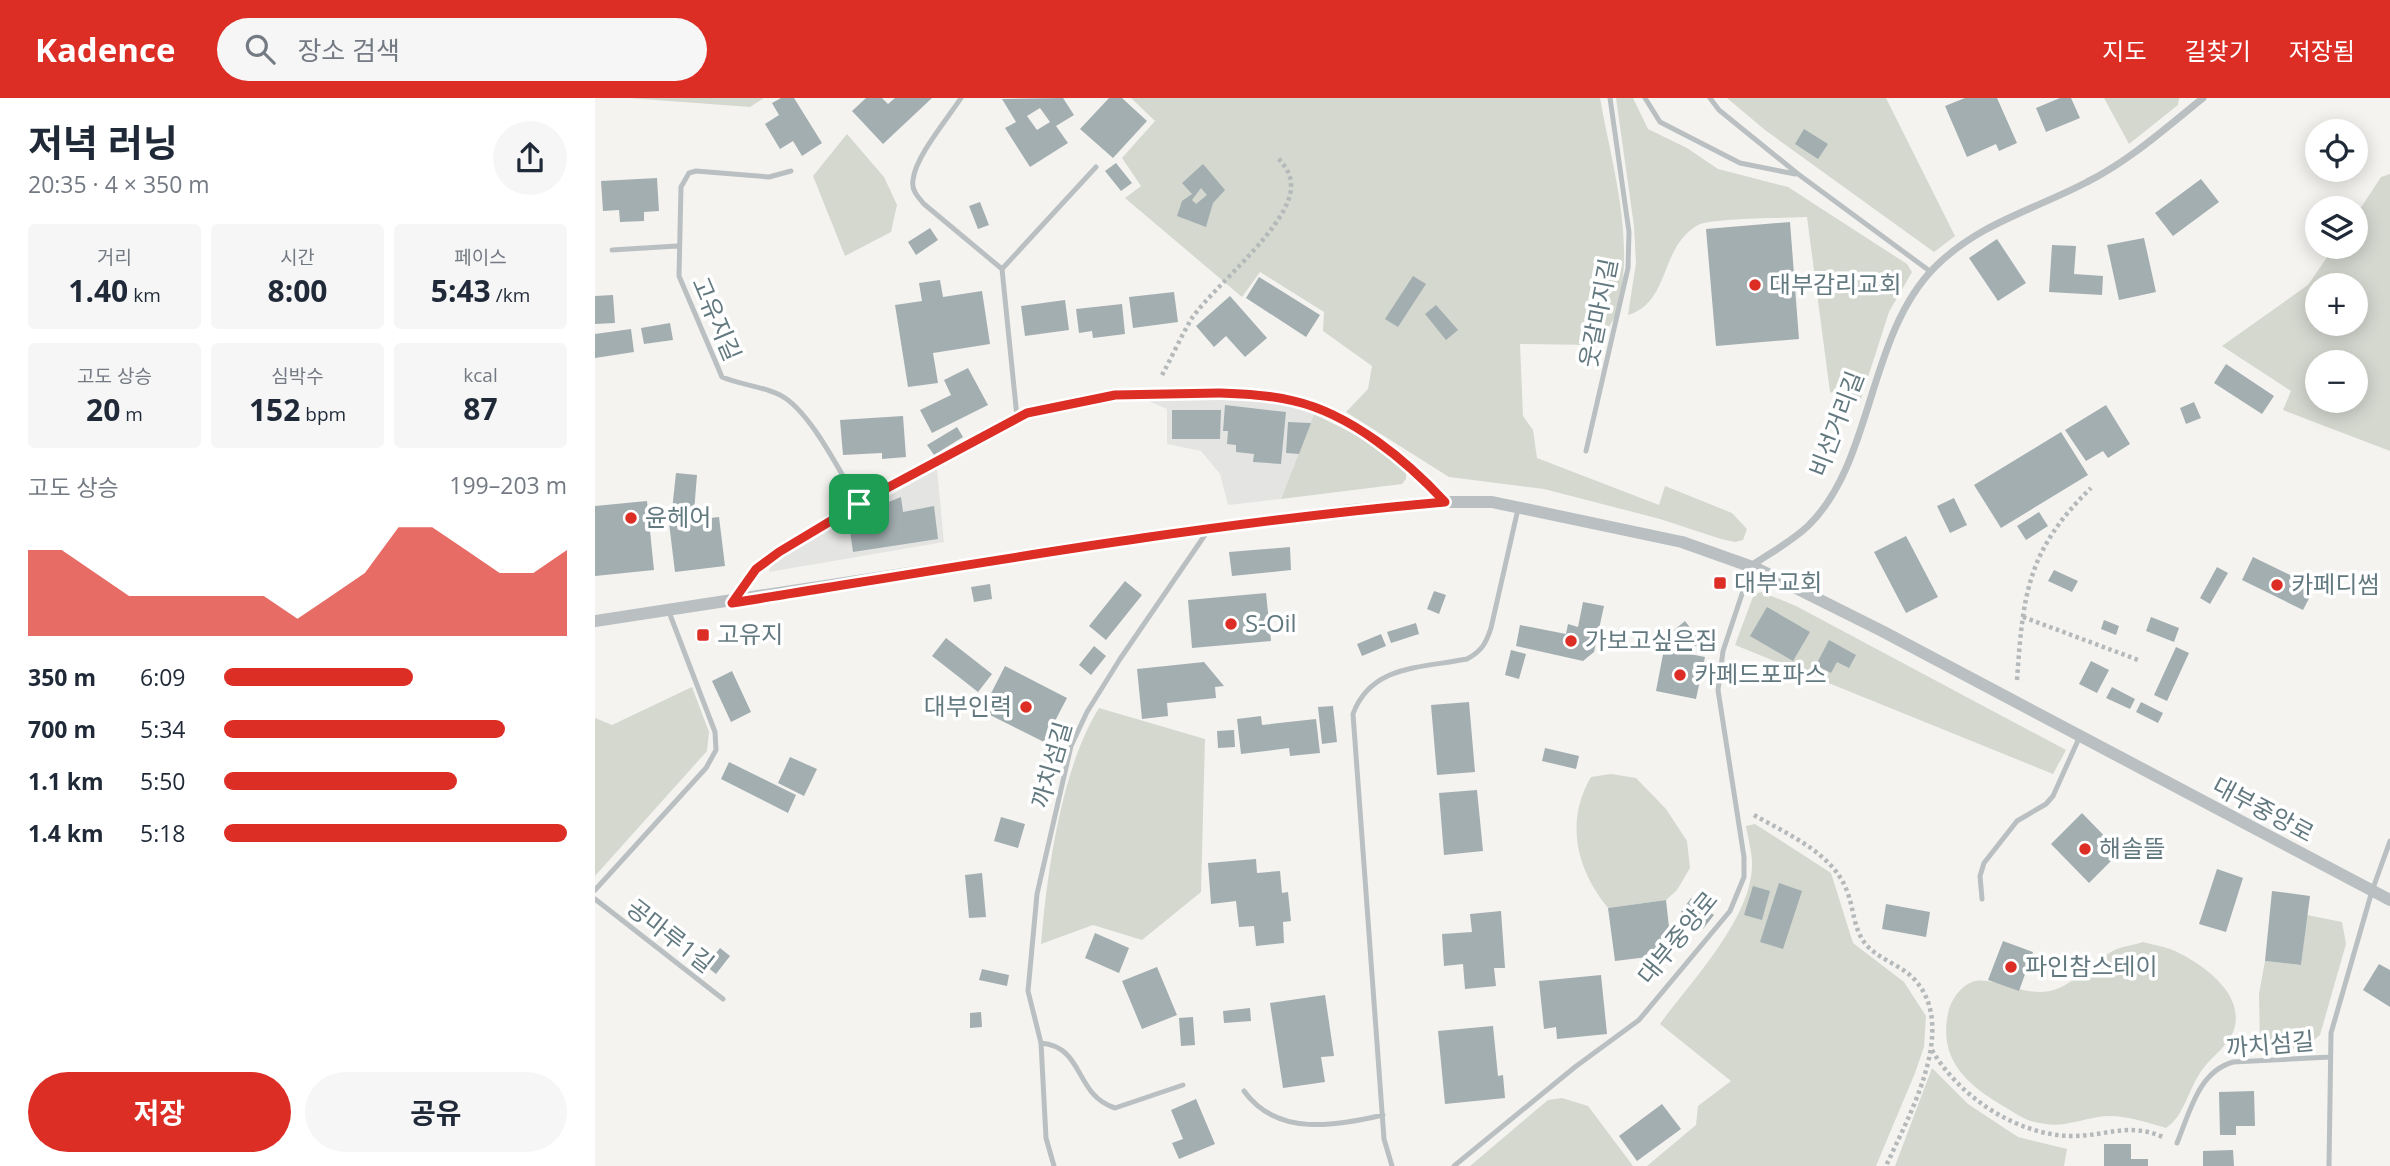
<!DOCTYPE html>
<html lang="ko">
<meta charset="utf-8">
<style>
body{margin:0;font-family:"Open Sans","Noto Sans KR",sans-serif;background:#f6f6f7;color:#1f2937;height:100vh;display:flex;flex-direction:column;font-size:26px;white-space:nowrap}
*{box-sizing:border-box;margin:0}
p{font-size:23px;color:#747a83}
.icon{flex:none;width:38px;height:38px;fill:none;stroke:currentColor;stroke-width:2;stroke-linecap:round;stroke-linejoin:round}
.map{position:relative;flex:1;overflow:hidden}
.side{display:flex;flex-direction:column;background:#fff;width:595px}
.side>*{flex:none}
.tools{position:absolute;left:1710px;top:21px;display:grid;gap:14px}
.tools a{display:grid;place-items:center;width:63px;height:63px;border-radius:50%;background:#fff;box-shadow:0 4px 18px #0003;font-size:35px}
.pin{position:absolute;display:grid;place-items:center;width:60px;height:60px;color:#fff;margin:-30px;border-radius:14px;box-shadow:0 4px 10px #0006}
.round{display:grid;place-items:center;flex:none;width:74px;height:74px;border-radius:37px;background:#f6f6f7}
.overview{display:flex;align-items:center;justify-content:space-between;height:119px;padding:0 28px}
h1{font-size:38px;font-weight:700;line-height:52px}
.stats{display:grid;grid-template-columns:repeat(3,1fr);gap:10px;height:119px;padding:7px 28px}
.stats div{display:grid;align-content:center;border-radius:7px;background:#f6f6f7;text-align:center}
.stats b{font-size:30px;font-weight:700}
.stats small{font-size:19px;font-weight:400}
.stats p{font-size:19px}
.chart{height:196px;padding:14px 28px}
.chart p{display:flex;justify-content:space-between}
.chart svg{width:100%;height:126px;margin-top:7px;fill:#dd2e26;opacity:.7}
.action{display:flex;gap:14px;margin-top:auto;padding:14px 28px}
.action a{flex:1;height:80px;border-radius:42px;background:#dd2e26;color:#fff;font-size:28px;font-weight:700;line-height:80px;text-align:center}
.action a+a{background:#f6f6f7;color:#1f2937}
ul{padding:0 28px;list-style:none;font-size:23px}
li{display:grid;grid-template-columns:112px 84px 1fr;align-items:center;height:52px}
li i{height:18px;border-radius:9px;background:#dd2e26}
header{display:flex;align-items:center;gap:42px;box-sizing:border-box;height:98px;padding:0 35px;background:#dd2e26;color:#fff}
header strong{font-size:33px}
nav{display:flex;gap:38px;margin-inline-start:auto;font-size:24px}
.search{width:490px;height:63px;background:#f6f6f7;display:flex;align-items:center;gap:18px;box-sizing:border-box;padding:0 24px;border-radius:38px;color:#747a83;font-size:26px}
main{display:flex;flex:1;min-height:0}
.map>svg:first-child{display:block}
.built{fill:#e4e5e3}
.green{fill:#d4d8cf;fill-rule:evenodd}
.building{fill:#a3aeb1;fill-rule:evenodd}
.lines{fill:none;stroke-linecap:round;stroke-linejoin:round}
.path{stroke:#b5b9ba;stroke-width:4.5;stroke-dasharray:3.5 3.5;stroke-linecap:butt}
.service{stroke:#bac0c2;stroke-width:5}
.minor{stroke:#bac0c2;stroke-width:7}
.tertiary{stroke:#bac0c2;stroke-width:12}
.route-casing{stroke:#fff;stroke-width:14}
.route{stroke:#dd2e26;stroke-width:9}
.poi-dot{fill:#dd2e26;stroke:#fff;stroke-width:2.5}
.labels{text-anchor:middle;stroke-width:7;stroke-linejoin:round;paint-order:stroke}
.poi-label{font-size:24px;fill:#637980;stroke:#fff;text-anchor:start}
.street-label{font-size:24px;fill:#637980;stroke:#fff}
</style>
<header>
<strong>Kadence</strong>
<div class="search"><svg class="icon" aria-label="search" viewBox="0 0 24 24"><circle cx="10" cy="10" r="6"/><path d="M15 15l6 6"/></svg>장소 검색</div>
<nav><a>지도</a><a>길찾기</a><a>저장됨</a></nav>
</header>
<main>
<section class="side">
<div class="overview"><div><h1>저녁 러닝</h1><p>20:35 · 4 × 350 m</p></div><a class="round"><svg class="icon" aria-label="share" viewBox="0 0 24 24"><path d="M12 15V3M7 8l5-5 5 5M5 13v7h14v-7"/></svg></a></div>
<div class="stats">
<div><p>거리</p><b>1.40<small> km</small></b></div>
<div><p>시간</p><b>8:00</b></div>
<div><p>페이스</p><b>5:43<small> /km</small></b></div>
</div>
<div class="stats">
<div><p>고도 상승</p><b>20<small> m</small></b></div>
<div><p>심박수</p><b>152<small> bpm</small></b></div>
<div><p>kcal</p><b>87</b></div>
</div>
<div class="chart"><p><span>고도 상승</span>199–203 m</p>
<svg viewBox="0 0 160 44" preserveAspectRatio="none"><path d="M0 44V14L10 14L20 22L30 30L40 30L50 30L60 30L70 30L80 38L90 30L100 22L110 6L120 6L130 14L140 22L150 22L160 14V44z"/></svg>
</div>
<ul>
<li><b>350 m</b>6:09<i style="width:55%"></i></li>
<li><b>700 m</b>5:34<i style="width:82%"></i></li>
<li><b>1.1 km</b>5:50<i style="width:68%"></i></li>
<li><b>1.4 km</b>5:18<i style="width:100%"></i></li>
</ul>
<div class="action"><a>저장</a><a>공유</a></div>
</section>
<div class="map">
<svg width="1795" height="1068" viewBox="0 0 1795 1068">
<rect width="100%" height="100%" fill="#f4f3f0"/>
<path class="built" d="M624,298L700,306L719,316L686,401L633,407L625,376L606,353L572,346V311L551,302Z
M342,371L349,444L174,474L175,468L186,459Z"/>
<path class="green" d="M34,0H169L155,9Z
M536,0H1005C1017,68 1042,147 1021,215C1018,226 1007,237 1000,247L925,246L928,318L938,332L942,360L1064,407L1070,388L1137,415L1152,431L1148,442L1140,444L1126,441L1065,421L949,391L854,379L751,314L773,291L777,268L728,233L729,214L665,174L647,199L530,100L546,88L527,60L560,23Z
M1021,0H1038L1053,31L1092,50L1123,71L1193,89L1312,166L1317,174L1294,214L1265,304L1235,294L1212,119C1193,120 1116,120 1103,127C1064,149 1076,204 1033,217L1041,165L1039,128Z
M1132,0H1291L1360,138L1339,154L1170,32Z
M1509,0H1584L1583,7L1534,46Z
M252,36L289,79L302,107L296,134L250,158L218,78Z
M1795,76V353L1688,312L1696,293L1627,248L1713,187L1739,149H1760L1761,117L1786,79ZM1722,187H1760V226H1722ZM1722,264H1760V303H1722Z
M719,316C751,332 784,347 811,371V381L807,386L686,401Z
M1167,494L1201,508L1471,652L1458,676L1140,547L1159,496Z
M97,589L114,634L112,653L0,778V620L17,627Z
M504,610L610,641L606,794L547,842L498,827L446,846C452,775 466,671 504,610Z
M1016,676L1041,680L1071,711L1092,743L1095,770L1082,792L1071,802L1013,810C981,771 970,723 996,679Z
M1160,726L1236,775L1258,845L1309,884L1331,918L1329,949L1320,975L1281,1068H1052L1101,1027L1103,1008L1136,983L1065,926C1096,884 1154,823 1157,770C1158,757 1153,741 1151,728Z
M1712,817L1747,824L1751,846L1725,937L1708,951L1665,949L1664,896L1670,863L1706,867Z
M1548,844C1559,847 1574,849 1584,855C1610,868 1647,895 1640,928C1636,947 1615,959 1605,975C1593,993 1589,1018 1571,1030C1550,1024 1525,1015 1503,1019C1476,1024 1464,1031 1436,1023C1426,1020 1417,1013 1408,1008C1369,985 1342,959 1354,911C1357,901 1366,888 1377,884C1397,877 1427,899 1455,893C1481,887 1499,861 1522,851C1530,848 1539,847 1548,844Z
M1337,970L1373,1006L1423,1039L1472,1051L1469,1068H1300Z
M967,1000L993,1008L1038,1068H875L953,1002Z"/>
<path class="building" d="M186,0H199L227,45L207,58L198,43L185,51L170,26L184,17L177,5Z
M271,0H287L293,6L300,0H337L288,46L257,13Z
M468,0L479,17L461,28L473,45L435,69L410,30L421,24L407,1ZM445,10L455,24L442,32L432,18Z
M514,0H527L552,23L518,60L485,31Z
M1370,0H1402L1422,45L1404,53L1401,46L1372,59L1350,8Z
M1465,0H1476L1485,20L1451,34L1441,10Z
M1209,31L1233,46L1223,61L1200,46Z
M521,65L537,85L526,93L510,73Z
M608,66L630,92L618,105L611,129L582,118L587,103L597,96L587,85ZM606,90L612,97L601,106L597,102Z
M62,80L64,113L49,114V123L25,124L24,112L8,113L6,83Z
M1606,81L1624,104L1578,138L1560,115Z
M385,104L394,127L383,131L374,108Z
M1195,124L1204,241L1121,248L1111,131Z
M335,130L343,142L321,157L313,144Z
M1549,140L1561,194L1524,202L1512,147Z
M1402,141L1431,185L1403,203L1374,160Z
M1457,147L1481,148L1479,176L1508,178L1507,197L1454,194Z
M818,178L831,186L803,229L790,221Z
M664,179L725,217L711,239L651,200Z
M345,182L348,199L387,193L395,246L338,255L343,285L313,289L300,207L327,203L324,185Z
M579,194L583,224L538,230L534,199Z
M18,197L20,225L0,226V198Z
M635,198L672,240L650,259L631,238L619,249L601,228Z
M470,202L474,232L430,238L426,208Z
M527,206L530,236L498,240L497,233L484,235L481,211Z
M841,207L863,232L851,242L830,216Z
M75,225L78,242L49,246L46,230Z
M36,231L39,254L0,260V236Z
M1631,266L1679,298L1667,316L1619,285Z
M373,270L393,307L337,335L325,312L356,297L349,282Z
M1599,304L1606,320L1591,326L1585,310Z
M630,307L691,314L686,366L658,364L659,356L641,354V347L632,346L633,333H628Z
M1511,307L1535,346L1513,360L1508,353L1491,363L1470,332Z
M577,312H626L625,341H577Z
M308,318L311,359L287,361V355L248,357L245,322Z
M693,324L716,325L704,356L691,355Z
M362,329L368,339L339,357L332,347Z
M1466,334L1493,377L1406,430L1379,387Z
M81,375L102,377L99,414L77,412Z
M306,399L308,414L339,408L343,441L258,454L254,426L271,413Z
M1359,400L1372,427L1355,435L1342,408Z
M52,403L59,472L0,478V408Z
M1444,414L1453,428L1431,442L1422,428Z
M124,419L130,468L80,474L74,425Z
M1311,438L1343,499L1311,515L1279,454Z
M695,449L696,472L637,478L634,454Z
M1658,459L1720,489L1708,512L1647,482Z
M1622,469L1633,475L1615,506L1605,500Z
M1459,472L1483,483L1477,494L1453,483Z
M530,483L547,497L511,542L494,528Z
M395,486L397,501L379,504L376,489Z
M839,493L851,497L844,516L832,511Z
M671,495L676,543L597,550L593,502Z
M988,504L1009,508L999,554L988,563L921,548L925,527L971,536L973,526L983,529Z
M1172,509L1215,534L1198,563L1155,538Z
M1556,519L1584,530L1579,544L1551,533Z
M1509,522L1524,528L1521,537L1506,531Z
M1090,523L1106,544L1094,553L1078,533Z
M821,525L824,536L796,545L792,534Z
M786,536L791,548L767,558L762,546Z
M351,540L397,576L383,594L337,558Z
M1234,542L1261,557L1254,570L1242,564L1236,575L1221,567Z
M499,548L511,558L496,577L484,567Z
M1581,549L1594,555L1572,603L1559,597Z
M1069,551L1110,559L1101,601L1061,593Z
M916,552L931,556L924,581L910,577Z
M1496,563L1514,572L1502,595L1484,586Z
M609,564L629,588L620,589L621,600L572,605L573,618L547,621L542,571Z
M410,568L472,600L449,644L387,613Z
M137,573L156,614L136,624L117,583Z
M1517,589L1540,601L1535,611L1511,600Z
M874,604L880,674L842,677L836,607Z
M1546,604L1568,615L1563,625L1541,614Z
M738,608L742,644L727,646L723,609Z
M666,618L667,627L721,621L725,655L695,658L694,650L646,656L642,621Z
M639,632L640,649L623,650L622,633Z
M950,650L984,658L981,671L947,663Z
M195,659L222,671L209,698L183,685Z
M134,664L201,697L193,715L126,681Z
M882,692L888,753L849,757L844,695Z
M1487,715L1525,754L1494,785L1456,746Z
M406,719L430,726L423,750L399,743Z
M661,761L662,775L685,773L687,795L693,794L696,823L688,824L689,845L661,848L659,828L644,829L641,803L616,806L613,765Z
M1622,771L1648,780L1631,834L1604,826Z
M387,775L391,819L374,820L370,777Z
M1184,785L1207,793L1188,851L1165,844Z
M1158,788L1175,793L1167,822L1149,817Z
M1677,793L1715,798L1706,867L1670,863Z
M1096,800L1119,817L1108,831L1086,814Z
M1071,802L1077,856L1020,863L1013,810Z
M1291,806L1335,814L1331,839L1287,831Z
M906,813L910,870H899L901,888L870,891L868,866L849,868L847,836L877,834L875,816Z
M500,835L534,850L524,875L490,860Z
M1408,843L1438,854L1424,893L1393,882Z
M125,850L135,858L121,876L111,868Z
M1784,866L1795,872V909L1768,892Z
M562,869L582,917L547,931L527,883Z
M387,871L414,877L412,888L384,882Z
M1006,877L1012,936L962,941L961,929L949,931L944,883Z
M730,897L739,958L726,959L730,984L688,990L675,905Z
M655,910L656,923L629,925L628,913Z
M386,914L387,929L375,930V915Z
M598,919L600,947L586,948L584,920Z
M898,928L903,978L908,977L910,1000L850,1006L843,933Z
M1659,993L1660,1028H1641V1037H1625L1624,994Z
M601,1001L620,1046L584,1061L577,1045L588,1041L576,1012Z
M1067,1006L1086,1031L1042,1063L1024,1038Z
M1509,1046H1536V1061H1553V1068H1509Z
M1638,1052L1639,1068H1608V1053Z"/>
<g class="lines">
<path class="path" d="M567,277C577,259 586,238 597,220C619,188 697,126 696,88C696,76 691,69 683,60
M1428,519L1546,563
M1422,582C1428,497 1432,452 1496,390
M1159,717C1192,736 1238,755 1252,793C1259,811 1258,828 1269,844C1281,861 1306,866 1320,882C1364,931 1313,1019 1291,1068
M1337,952C1364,999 1423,1038 1478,1038C1511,1038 1534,1024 1568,1039"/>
<path class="service" d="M366,0C353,20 320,59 318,82C316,92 323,99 329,106L407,171L422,319
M1050,0L1065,24L1145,65L1200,76
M1115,0L1124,12L1203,76L1336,174
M196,73L174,79L101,73L94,75L86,89L84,178L127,279C146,287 167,288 185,297C215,312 246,376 264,406
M17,152L82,148
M407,171L501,69
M991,353L1033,170L1034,134L1015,0
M141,499L161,471L184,454L414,323C473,296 643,283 704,304C760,324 808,359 849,402
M0,792L111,670L121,652L120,634L74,514
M0,801L128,901
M1387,801L1385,778L1389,765L1422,723L1451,706L1458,698L1485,638
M446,945C490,949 479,997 520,1010L588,987
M649,993C682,1039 741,1028 788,1017
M1582,1045C1595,1014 1603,974 1638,964L1735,959
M459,1068L451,1040L446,945L433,893L442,796L476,648L492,614L525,561L612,434
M797,1068L789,1041L758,616C776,567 826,570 872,561C887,553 891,545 896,530L923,411
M859,1068L980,969L1044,922L1135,813L1149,779V759L1123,592L1128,553L1156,469
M1734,1068L1736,935L1777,793L1795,743"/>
<path class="minor" d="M1156,468C1175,455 1196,444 1213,428C1279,364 1272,237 1340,169C1384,125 1439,112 1492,84C1534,63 1572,29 1608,0"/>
<path class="tertiary" d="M0,523L484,449L757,412L850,404H897L1087,444L1163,471L1287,533L1795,802"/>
</g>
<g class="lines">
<defs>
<path id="route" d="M624,295C649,296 675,297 699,303C756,316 812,363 850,404C611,425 374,467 137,505L161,471L184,454L279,397L432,315L520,297Z"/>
</defs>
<use href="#route" class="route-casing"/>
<use href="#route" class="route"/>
</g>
<g class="poi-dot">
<circle cx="1160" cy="187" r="7"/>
<circle cx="36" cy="420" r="7"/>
<rect x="1118" y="478" width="14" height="14" rx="3.5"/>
<circle cx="1682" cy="487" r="7"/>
<circle cx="636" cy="526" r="7"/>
<rect x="101" y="530" width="14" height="14" rx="3.5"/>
<circle cx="976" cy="543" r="7"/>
<circle cx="1085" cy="577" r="7"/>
<circle cx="431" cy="609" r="7"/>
<circle cx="1490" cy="751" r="7"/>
<circle cx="1416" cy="869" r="7"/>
</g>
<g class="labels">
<g class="poi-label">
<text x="1174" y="195">대부감리교회</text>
<text x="50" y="428">윤헤어</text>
<text x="1139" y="493">대부교회</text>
<text x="1696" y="495">카페디썸</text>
<text x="650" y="534">S-Oil</text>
<text x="122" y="545">고유지</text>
<text x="990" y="551">가보고싶은집</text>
<text x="1099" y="585">카페드포파스</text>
<text x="417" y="617" text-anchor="end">대부인력</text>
<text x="1504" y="759">해솔뜰</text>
<text x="1430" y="877">파인참스테이</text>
</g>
<g class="street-label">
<text transform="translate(1004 215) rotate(-79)" y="8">웃갈마지길</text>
<text transform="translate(121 221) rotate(67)" y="8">고유지길</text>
<text transform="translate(1242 326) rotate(-69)" y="8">비선거리길</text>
<text transform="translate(457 667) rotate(-74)" y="8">까치섬길</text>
<text transform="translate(1668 712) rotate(28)" y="8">대부중앙로</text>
<text transform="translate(75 838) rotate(38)" y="8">공마루1길</text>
<text transform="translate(1083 840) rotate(-51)" y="8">대부중앙로</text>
<text transform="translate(1675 947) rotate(-5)" y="8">까치섬길</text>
</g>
</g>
</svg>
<div class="tools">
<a><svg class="icon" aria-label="locate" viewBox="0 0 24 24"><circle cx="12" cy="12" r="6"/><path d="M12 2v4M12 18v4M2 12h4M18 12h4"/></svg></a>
<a><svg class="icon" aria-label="layers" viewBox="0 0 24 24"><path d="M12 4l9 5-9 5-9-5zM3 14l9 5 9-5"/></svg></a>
<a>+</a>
<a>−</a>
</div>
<div class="pin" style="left:264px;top:406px;background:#1e9e55"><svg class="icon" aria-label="arrive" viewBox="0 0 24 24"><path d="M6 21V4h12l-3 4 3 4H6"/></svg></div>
</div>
</main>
